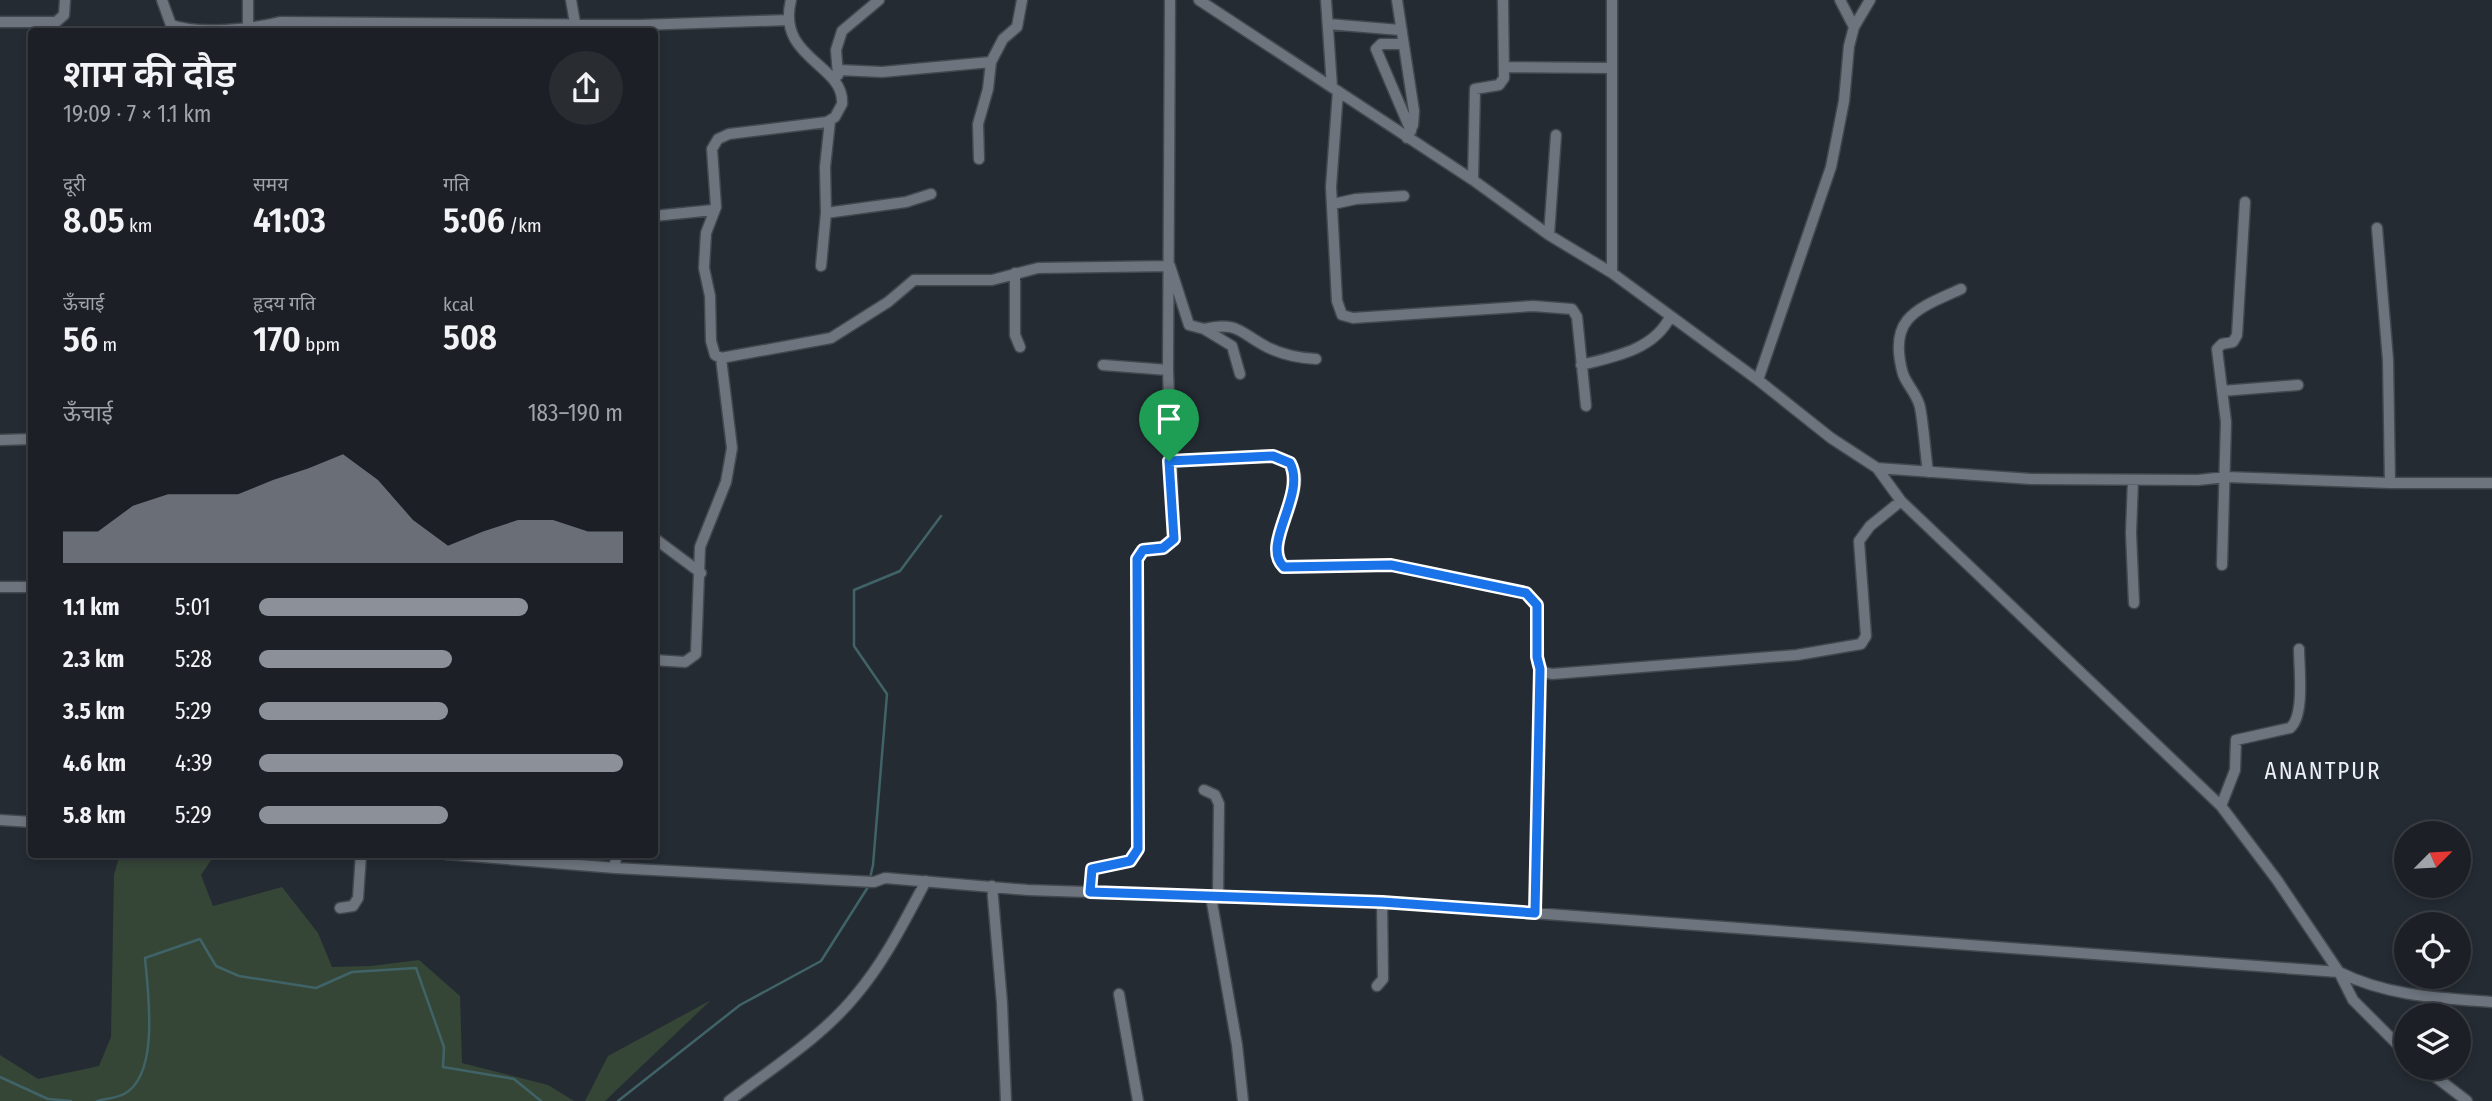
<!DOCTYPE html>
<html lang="hi">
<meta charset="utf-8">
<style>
body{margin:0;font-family:"Fira Sans Condensed","Noto Sans Devanagari",sans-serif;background:#292d32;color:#f1f3f6;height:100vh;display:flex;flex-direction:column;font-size:26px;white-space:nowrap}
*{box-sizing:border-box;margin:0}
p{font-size:23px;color:#a0a3a7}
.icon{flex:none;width:38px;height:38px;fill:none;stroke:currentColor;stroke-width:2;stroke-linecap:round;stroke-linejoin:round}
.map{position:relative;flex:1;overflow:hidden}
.details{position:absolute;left:28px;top:28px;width:630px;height:830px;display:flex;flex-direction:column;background:#1c2026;border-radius:7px;box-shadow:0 4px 10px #0003,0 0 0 2px #3a3e43}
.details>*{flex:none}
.needle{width:46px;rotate:66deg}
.buttons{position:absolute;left:2394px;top:821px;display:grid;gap:14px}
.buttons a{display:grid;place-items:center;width:77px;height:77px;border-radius:50%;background:#1c2026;box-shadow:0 4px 10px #0003,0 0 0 2px #3a3e43;font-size:35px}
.pin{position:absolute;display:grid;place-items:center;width:60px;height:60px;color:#fff;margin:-72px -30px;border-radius:50% 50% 50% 0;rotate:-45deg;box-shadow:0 0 7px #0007}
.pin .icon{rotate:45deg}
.round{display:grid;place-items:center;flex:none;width:74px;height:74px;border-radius:37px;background:#292d32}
.overview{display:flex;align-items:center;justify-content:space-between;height:119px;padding:0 35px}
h1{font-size:38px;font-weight:600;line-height:52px}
.figures{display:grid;grid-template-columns:repeat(3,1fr);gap:10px;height:119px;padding:7px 35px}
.figures div{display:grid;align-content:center}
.figures b{font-size:35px;font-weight:600}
.figures small{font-size:19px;font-weight:400}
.figures p{font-size:19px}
.chart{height:196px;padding:14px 35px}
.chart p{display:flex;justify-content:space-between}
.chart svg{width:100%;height:126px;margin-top:7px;fill:#8c9099;opacity:.7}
ul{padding:0 35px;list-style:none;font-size:23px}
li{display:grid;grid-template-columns:112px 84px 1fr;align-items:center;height:52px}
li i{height:18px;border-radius:9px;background:#8c9099}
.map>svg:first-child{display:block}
.green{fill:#354637}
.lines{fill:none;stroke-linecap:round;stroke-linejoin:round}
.stream{stroke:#406367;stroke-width:2.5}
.minor-casing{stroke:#43484f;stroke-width:13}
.minor{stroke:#6d747d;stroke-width:10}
.route-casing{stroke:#fff;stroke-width:14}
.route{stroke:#1a73e8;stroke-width:9}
.labels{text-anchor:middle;stroke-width:5;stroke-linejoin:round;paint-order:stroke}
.quarter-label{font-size:23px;letter-spacing:2px;fill:#ecf0f5;stroke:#252b33}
</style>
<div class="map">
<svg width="2492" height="1101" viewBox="0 0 2492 1101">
<rect width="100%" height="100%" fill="#252b33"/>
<path class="green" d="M120,854H215L201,875L213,906L282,887L318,933L332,967L371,966L419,960L460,996L462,1063L548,1085L574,1101H0V1055L38,1079L99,1066L111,1037L114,875Z
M711,1000L605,1101H585L608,1056Z"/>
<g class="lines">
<path class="stream" d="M0,1077L48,1099L71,1101
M97,1101C105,1099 116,1098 124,1094C160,1075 148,992 145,958L200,939L216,966L239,976L316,988L352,972L416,968L444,1047L443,1067L514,1079L541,1101
M618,1101L740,1005L821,961L868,887L873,865L887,694L854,646V590L900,571L941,516"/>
<defs>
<path id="minor" d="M162,0L171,25C200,35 251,29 280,22L640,25L788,20
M248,0V29
M571,0L575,23
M1199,0L1473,180L1549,235L1612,273L1758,380L1831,438L1877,468L1901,501L2221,806L2277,880L2339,972L2353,1000L2406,1053
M1326,0L1332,87
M1397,0L1414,111L1413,125L1407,138
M1612,0V273
M1840,0L1854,27
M0,22H56L64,15L65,0
M1328,24L1400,30
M1403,44H1381L1376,49L1411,131
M1504,67L1611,68
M839,70L882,72L991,62L1003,39L1017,27L1022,0
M838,75L836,50L842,31L879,0
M1338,91L1331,187L1337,301L1342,315L1353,318L1533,306L1572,309L1577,317L1586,406
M830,121L825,167L826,213L906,202L931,194
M979,159L978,124L988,89L991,62
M1473,180L1475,89L1499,85L1504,78L1503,0
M1333,204L1356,199L1404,196
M654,216L713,210
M2377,228L2388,360L2390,483
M1549,235L1556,135
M821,266L826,213
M1015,273V335L1020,347
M1204,329C1238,321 1240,333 1267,347C1283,355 1298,358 1316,359
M721,358L831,338L888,302L914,280H992L1038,268L1170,266L1189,325L1204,329L1232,346L1240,374
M1103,365L1168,370
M1581,365C1613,357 1654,350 1670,317
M1758,380L1831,167L1844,101L1849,46L1854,27L1870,0
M2222,391L2298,385
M0,440L32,439
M1169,461L1273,456C1330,467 1256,541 1285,567L1391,565L1526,593L1537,605L1538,665L1544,672L1552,674L1797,655L1861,644L1866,636L1859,541L1870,526L1901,501
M1877,468L2031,479L2198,480L2226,477L2390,483H2492
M1928,472C1925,451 1924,428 1920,407C1917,394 1907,385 1903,374C1887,317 1917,309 1961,289
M2133,480L2131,533L2134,603
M654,538L701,573
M2222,565L2226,422L2217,349L2222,344L2233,342L2237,335L2245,202
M0,587H32
M654,660L685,662L696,654L700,547L726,482L732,448L721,358L715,355L711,341L710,296L704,268L706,233L716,207L712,149L718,139L729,134L827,122L835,117L842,104C845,64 776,59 791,0
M1204,790L1215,795L1219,804L1218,898
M2221,806L2235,770L2236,740L2290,728C2305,716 2299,668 2299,649
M0,820L32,822
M446,854L615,868L874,882L885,878L1028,890L1382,902L2339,972C2387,996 2439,998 2492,1002
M615,868L616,854
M992,886L1002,1003L1006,1101
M1090,892L1092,869L1130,861L1138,849L1137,559L1143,550L1163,548L1174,539L1168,370L1170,0
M1211,897L1237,1045L1243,1101
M340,908L353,906L358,898L361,854
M1535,913L1540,669
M1377,986L1383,979L1382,902
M1119,994L1138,1101
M2424,1068L2467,1101
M729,1101C772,1068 822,1037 856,995C885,961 905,920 926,881"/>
</defs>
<use href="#minor" class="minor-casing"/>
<use href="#minor" class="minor"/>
</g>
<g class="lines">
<defs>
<path id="route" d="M1273,456L1290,463C1307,495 1260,545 1284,567L1391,565L1526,593L1537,605V657L1540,669L1535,913L1382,902L1090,892L1092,869L1130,861L1138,849L1137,559L1143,550L1163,548L1174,539L1169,461Z"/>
</defs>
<use href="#route" class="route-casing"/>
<use href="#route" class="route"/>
</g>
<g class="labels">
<g class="quarter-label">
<text x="2323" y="779">ANANTPUR</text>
</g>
</g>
</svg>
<div class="buttons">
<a><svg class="needle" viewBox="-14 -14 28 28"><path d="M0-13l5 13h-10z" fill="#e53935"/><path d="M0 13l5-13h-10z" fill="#a0a3a7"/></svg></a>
<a><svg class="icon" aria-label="locate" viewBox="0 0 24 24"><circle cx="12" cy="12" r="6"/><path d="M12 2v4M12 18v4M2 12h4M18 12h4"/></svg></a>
<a><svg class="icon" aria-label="layers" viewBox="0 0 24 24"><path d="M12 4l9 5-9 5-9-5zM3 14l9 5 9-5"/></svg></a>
</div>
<div class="pin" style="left:1169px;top:461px;background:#1e9e55"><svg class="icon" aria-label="arrive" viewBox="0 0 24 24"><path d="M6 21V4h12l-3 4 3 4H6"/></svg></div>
<section class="details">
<div class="overview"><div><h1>शाम की दौड़</h1><p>19:09 · 7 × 1.1 km</p></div><a class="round"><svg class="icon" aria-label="share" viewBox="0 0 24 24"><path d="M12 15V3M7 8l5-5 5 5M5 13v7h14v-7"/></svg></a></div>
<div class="figures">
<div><p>दूरी</p><b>8.05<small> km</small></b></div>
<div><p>समय</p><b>41:03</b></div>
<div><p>गति</p><b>5:06<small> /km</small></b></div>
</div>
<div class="figures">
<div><p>ऊँचाई</p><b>56<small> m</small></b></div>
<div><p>हृदय गति</p><b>170<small> bpm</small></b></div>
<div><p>kcal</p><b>508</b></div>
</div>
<div class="chart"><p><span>ऊँचाई</span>183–190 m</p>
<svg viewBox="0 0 160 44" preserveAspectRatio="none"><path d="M0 44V33L10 33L20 24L30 20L40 20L50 20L60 15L70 11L80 6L90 15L100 29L110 38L120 33L130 29L140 29L150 33L160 33V44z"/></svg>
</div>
<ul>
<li><b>1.1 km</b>5:01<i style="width:74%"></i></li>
<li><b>2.3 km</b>5:28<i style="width:53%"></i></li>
<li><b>3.5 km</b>5:29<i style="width:52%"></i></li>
<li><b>4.6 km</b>4:39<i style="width:100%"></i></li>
<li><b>5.8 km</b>5:29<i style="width:52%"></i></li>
</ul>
</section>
</div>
